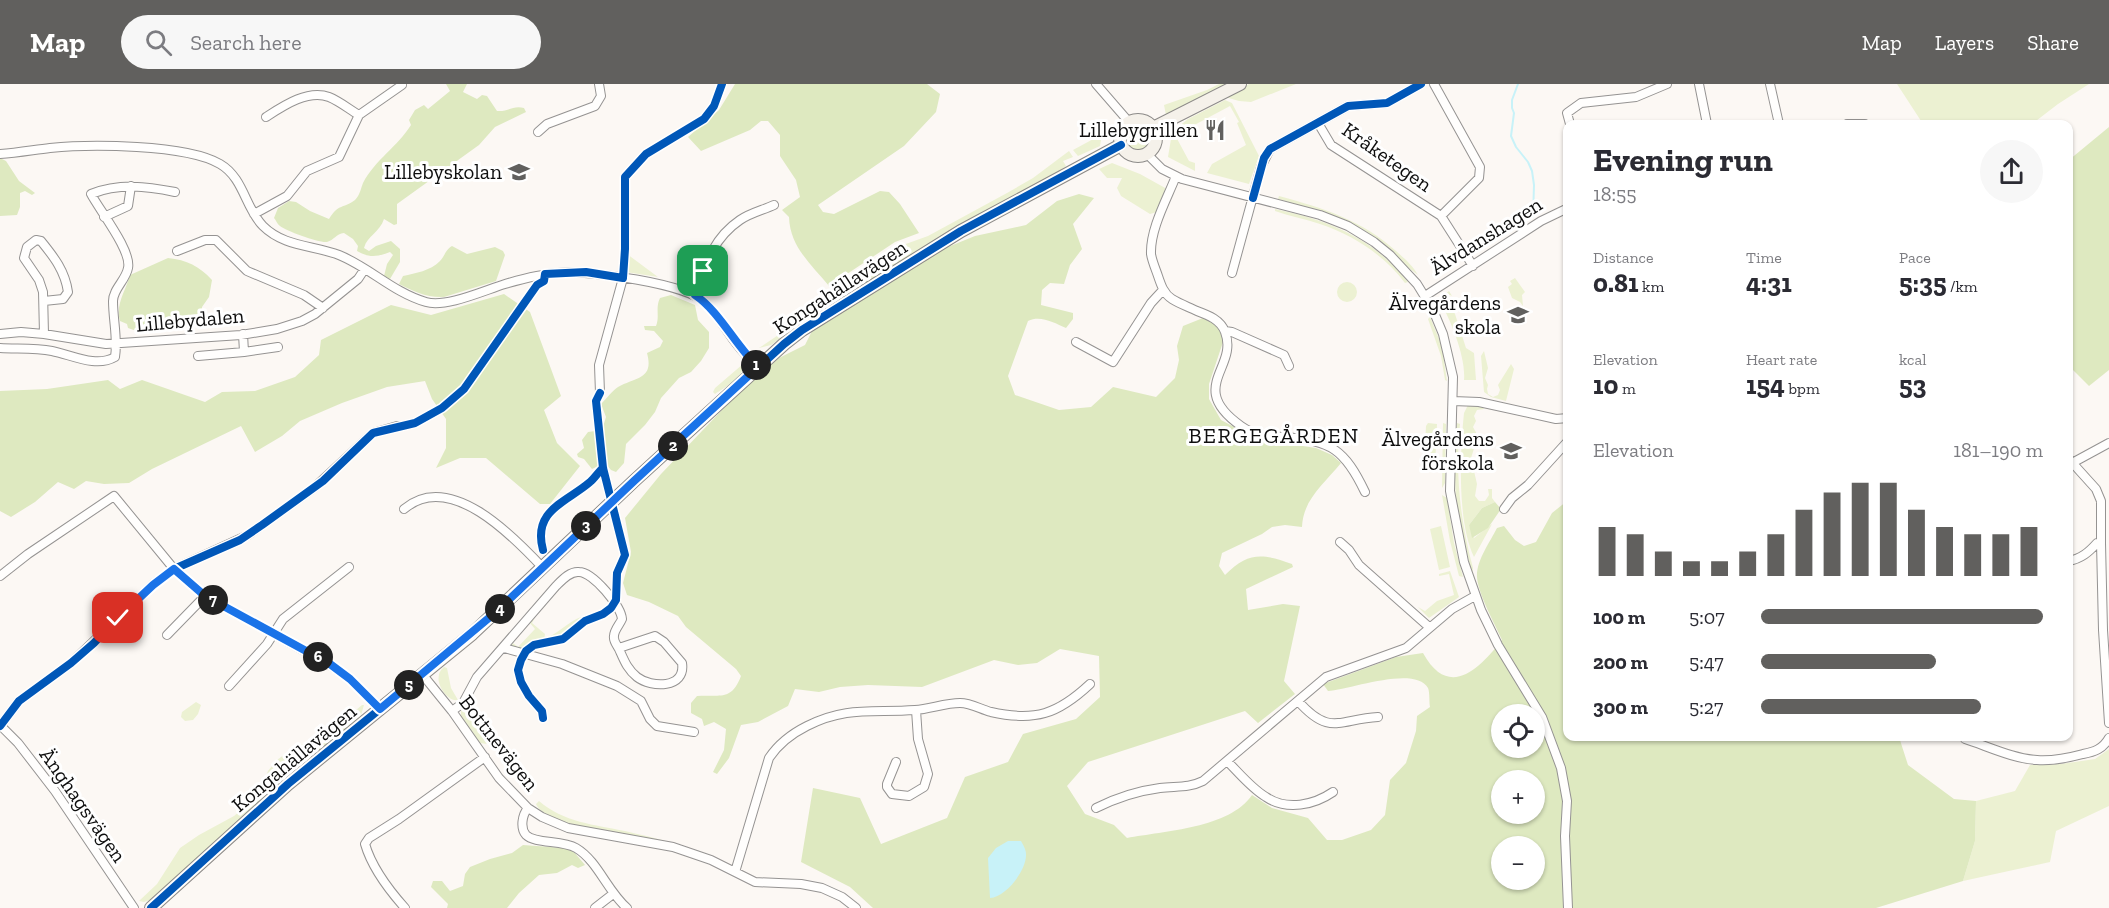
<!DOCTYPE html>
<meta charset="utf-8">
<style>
body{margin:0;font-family:"Zilla Slab",serif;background:#f7f7f7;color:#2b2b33;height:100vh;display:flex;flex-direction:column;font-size:22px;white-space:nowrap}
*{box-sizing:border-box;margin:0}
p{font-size:20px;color:#7c7c81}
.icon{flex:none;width:33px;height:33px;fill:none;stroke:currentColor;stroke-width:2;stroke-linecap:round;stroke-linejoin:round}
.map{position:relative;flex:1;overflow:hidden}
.details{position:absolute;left:1563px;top:36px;width:510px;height:621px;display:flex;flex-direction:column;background:#fff;border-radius:12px;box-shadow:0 2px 4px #0004}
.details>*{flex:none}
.fabs{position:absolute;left:1491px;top:620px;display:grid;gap:12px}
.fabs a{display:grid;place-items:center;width:54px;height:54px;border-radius:50%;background:#fff;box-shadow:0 2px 4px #0004;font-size:30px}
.pin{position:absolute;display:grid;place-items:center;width:51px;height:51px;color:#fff;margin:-26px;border-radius:12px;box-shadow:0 3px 9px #0006}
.km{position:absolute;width:30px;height:30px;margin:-15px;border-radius:50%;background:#222;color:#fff;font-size:16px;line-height:30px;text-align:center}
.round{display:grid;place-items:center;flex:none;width:63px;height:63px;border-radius:32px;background:#f7f7f7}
.head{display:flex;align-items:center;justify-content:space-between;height:102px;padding:0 30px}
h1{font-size:33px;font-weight:700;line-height:45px}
.figures{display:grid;grid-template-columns:repeat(3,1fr);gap:9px;height:102px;padding:6px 30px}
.figures div{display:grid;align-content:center}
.figures b{font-size:26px;font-weight:700}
.figures small{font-size:16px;font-weight:400}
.figures p{font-size:16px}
.chart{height:168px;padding:12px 30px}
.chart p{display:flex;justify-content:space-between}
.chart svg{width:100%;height:108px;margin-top:6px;stroke:#61605e;stroke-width:6}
ul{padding:0 30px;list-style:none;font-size:20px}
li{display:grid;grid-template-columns:96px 72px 1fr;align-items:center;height:45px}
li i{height:15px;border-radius:8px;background:#61605e}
header{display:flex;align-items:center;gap:36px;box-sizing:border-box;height:84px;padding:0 30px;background:#61605e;color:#fff}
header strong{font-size:28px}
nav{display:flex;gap:33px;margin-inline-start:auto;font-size:21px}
.search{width:420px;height:54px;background:#f7f7f7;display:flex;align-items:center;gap:15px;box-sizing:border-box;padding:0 21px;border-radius:33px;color:#7c7c81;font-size:22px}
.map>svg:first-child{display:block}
.green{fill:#ecf1d2}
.forest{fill:#dee9c0;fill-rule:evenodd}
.water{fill:#c8f2f8}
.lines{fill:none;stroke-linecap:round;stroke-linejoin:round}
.stream{stroke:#c8f2f8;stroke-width:2}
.street-casing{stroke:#959392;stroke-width:10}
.secondary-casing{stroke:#8c8a88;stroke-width:14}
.street{stroke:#fffefd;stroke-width:8}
.secondary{stroke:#f5f1ea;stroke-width:12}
.cycleway-casing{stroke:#fff;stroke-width:11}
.cycleway{stroke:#0057b8;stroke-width:8}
.route-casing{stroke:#fff;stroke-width:12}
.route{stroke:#1a73e8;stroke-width:8}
.labels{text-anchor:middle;stroke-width:6;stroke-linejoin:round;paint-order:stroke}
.poi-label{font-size:21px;fill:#0e0e0e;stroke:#fff;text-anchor:end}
.street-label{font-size:21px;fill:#0e0e0e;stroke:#fff}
.neighbourhood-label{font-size:22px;letter-spacing:1.5px;fill:#0e0e0e;stroke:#fff}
</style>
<header>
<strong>Map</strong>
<div class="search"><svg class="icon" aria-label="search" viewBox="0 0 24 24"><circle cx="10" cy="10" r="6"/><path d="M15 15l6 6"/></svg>Search here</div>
<nav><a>Map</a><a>Layers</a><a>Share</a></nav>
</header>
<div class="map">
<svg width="2109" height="824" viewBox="0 0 2109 824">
<rect width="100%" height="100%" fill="#fcf8f4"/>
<path class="green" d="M1219,0H1228L1166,31L1164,21L1207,6Z
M1249,0H1296L1251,18L1239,17L1225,13Z
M1897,0H2089L2058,20L2032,40H1923Z
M1225,16L1232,19L1259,72L1249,100L1207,89L1212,80L1246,61L1237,39L1239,38L1230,22L1185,46L1184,42L1173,47L1188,35Z
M1125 54a12 12 0 1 1 24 0a12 12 0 1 1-24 0Z
M1172,49L1175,51L1189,77L1195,79V87L1168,73Z
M1097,53L1101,56L1100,62L1078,72L1073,66Z
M1069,67L1073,73L1063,77L1066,82L1051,93L942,152L816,229L771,261L759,264L820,223L828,213L832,216V207L844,197L903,161L928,152L1007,109L1033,94Z
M1112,79L1140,90L1167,105L1157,128L1150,130L1121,112L1117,104L1122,94H1107L1099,85Z
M1279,112C1323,124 1362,136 1396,167C1404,174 1413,182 1418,191C1403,181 1391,165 1376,154C1347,133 1312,125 1278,115Z
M1275,125C1328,136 1374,154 1408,198L1405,199C1384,171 1353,151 1320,140C1305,135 1289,132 1275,127Z
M627,170L658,193L626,188Z
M1515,194L1525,208L1522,211L1523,222L1520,218L1512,214L1508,203L1512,200L1510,197Z
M1337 208a10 10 0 1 1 20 0a10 10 0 1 1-20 0Z
M1449,207L1452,212L1448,210L1446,212L1455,230L1466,264L1474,269L1476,296H1464C1466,273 1451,237 1439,215Z
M1430,233L1442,262L1447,297L1445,296L1441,272L1428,235Z
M1484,267L1488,284L1485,294L1488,301L1487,305L1488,310L1493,313L1498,311L1500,306L1498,301L1511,280L1514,285L1506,317L1491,313L1484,308L1481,272Z
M743,280C744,295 726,302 715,310L713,308L715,304Z
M1468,321H1481L1484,325L1477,326L1474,332L1476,337L1473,343L1478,352L1471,374L1477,400L1475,412L1479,417H1485L1489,411L1488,405H1492V414L1495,418L1482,424L1469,441L1474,454L1492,440L1474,473C1457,438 1460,368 1464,329Z
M1428,339L1437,340L1435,382H1424L1426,342Z
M1443,339L1446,340L1445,399L1442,404Z
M1457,339L1460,340C1455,389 1460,436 1473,484L1472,490L1456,423L1454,363Z
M1442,411L1447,414L1454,459L1463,493L1459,492L1450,457Z
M1441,442L1450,483L1439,486L1430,445Z
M1450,487L1459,513L1429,534L1418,523L1425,527L1437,517L1454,511L1449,490L1439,492V490Z
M581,533L584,536C572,544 562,557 546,557L548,553C560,548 568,538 581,533Z
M535,534L532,539L545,550L544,557L534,559L522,567L510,562L513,559L518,563L535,545L530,539Z
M444,583L447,584L451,604L458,616C448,618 436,601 439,591C439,588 442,585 444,583Z
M196,618L201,621L198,630L193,636L185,637L181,633L182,628Z
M362,621H364L361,631L351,641L150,816L144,818L139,817L157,800L180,764L199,751L234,732L251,718L261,704L268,687L277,676L289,667L336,643Z
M461,624H463L487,660L480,659L461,633Z
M2109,665V722L2056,747L2050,778L1963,797L1975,757L1976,717L2015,707L2030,681L2061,680L2095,675Z
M539,717C563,738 595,741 625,747C655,754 685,761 714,773C696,767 678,760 660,756C635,751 546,744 536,720Z"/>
<path class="forest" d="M446,0H467L463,8L477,15L482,11L487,12L497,27C508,28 513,21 524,24L526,28L495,43L479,61L397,120V140L394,141L384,135C380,148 367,152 364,164L369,167L376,162L391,157L400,165V178L390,195L384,192L387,180L393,171L390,168C377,173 369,174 357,167L358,162L353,155L344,149C336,150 334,156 327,158C319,159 286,147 280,142C277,140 276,136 274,134L278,124L289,117L296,118L310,127L329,135C339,119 343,125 355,116C360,111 361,104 363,99C375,76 398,62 411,41L409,36L415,26L424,21L428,25L450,7Z
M735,0H927L940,10L936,28L904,62L818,121L823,128L834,130L880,107L889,108L900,120L919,149L895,158L829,202C811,180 790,163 789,133L782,126L800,113L796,96L780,72V51L768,37H761L750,46L701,67L688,53L719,26Z
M2109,43V286L2089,302L2069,282V76Z
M0,74L6,77L19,97L35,109L32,111L25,107L20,109V123L17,131L0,132Z
M1079,110L1094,114L1073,140L1082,165L1070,181L1064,200L1050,199L1042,206L1041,221L1073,229V235L1066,244C1054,239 1041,231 1028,237L1008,292L1015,311L1059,326L1091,323L1113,303L1156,313L1175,294L1179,276L1177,262L1183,242L1203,234L1219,243L1224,255L1209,300V315L1221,336L1257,355L1316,364L1332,371L1341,379C1325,399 1303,415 1302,443L1285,441L1272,443L1262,450L1222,469L1219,482L1225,491C1248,468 1262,469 1292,480L1293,483L1246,505L1248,526L1283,520L1300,522L1284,597L1295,610L1258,639L1245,627L1088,678L1067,702L1085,730L1114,741L1127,754C1164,747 1230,744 1252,711L1272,724L1308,734L1327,756H1342L1371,746L1385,731L1390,696L1406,679L1416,647L1417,632L1430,623C1429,618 1430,609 1428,604C1415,581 1349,606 1328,607L1323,600L1396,573L1423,569C1449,616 1479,585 1502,556C1495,540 1478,510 1477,493C1476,477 1490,458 1497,444L1504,442L1515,456L1524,462L1536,458L1552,429L1567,417L1568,652L1899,653L1908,681L1954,715L1976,717L1975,757L1963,797L1876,824H873L850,803L801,778L813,704L860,714L881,760L947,734L965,693L1008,678L1023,650L1076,635L1100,613L1099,572L1060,565L1037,579L1018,581L994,576L922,603L868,601L840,603L819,608L795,605L788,622L758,638L741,641L729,674L717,690L713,688L724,666L726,645L714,638L704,642L702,635L691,629V619L697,612C720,610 731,618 741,592L736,585L686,543L678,532L649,518L627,511L623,499L631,468L625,434L661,390L742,305L779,274L805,261L812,247L839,231L858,213L933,169L975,152L1026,141L1057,117ZM1502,630H1534V663H1502ZM1502,696H1534V729H1502ZM1502,762H1534V795H1502Z
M452,162L467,170L495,163L503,167L505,171L496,197L444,213C427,214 413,207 399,200L403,192C416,189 430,187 440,177C445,172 445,166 452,162Z
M168,174C187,176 199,182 212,196L209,213L202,223V235L166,239L162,246C148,249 140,249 128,244L127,240L120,237C115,221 126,206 130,191Z
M504,210L530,228L561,312L544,326L557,359L580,382L550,420H540L486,374H460L436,384L446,364V335L432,315L425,297L387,303L342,319L300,337L282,352L255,368L241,342L152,385L129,399L104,400L86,397L74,405L58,398L35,418L11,433L0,427V307L47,305L108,296L120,305L142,296L205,318L222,308L255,307L295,293L319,271L321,256L391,221L431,231Z
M671,211L695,221L698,236L709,248V264L701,277L691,288L679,294L661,314L655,328L645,341L626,360L624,379L616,388L611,386L605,379L592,385L584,375L578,373L577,370L584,364L582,356L588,348L602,346L606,333L601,320C605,316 614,305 618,303C637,293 654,295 647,269L660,263L663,257L654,247L645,246L644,242H656C660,233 655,224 660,214Z
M1495,418L1501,425L1488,444L1472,454L1469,441L1482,424Z
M523,761L564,764L574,768L585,781L578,784L572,781L557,789L539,791L519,809L507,824H447L448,820L431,803L433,797H442L450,807L463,802L465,790L470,783L490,775L512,769Z"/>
<path class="water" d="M1008,757H1021C1023,761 1026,765 1026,770C1027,786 1006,813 990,814L988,774L996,764Z"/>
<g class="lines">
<path class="stream" d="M1518,0L1512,16V24L1514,29L1511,52L1516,63L1528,78L1532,87L1534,101L1533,133"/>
<defs>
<path id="street" d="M1096,0L1129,38
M1434,0L1480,83L1479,94L1441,132L1473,182
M1699,0L1707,40
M1770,0L1779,40
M266,33C283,22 308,5 329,13C339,17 349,25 359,31
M1318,39L1331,61L1441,132
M1570,40L1567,29L1581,19L1636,13L1667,0
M1847,40H1865
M538,48L547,40L595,22L601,12L599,0
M1146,69L1162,85L1182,95L1320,131L1348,142L1374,158L1390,171L1417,200L1433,226L1443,250L1453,293L1450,407L1464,478L1481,526L1498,561L1542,633L1561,684L1567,717L1565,752L1568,824
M0,70C17,69 33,66 50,64C89,60 186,60 220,80C244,94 245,124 263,142C284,163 313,161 339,171C369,183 394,209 426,218C446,224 485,206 505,200C522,195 540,190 558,189C587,186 688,199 707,220C714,227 720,237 726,245C735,259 746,272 758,283
M1176,92C1167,115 1150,145 1151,170C1152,177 1156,186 1158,192C1161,201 1164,210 1172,215C1180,220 1189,223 1197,227C1208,231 1221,236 1225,248C1239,284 1186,303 1241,342C1255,352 1268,352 1284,353C1331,356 1345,366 1365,408
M254,130L287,112L307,87L339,73L359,31L402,1
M104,133L128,122L131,102
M177,167L205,156H216L247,187L304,211L323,224
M1232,189L1261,83L1270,65L1348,22L1387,19L1421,0
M695,211C705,182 712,155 740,136C750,129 763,126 774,121
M1425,212L1541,137L1568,124
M1225,247L1232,248L1284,271L1289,282
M0,250L21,248L44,250L106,260L241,251L277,245L302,237L315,230L358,195L364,186
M44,250L43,208L39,196L24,174L27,163L36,156L41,157C54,173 65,187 68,208L63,215L44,217
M1076,258L1113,278L1151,219L1163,206
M0,264C17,265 35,264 52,267C72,271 96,284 115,273C118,255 113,236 113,217C113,205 126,196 128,184C132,167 100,127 91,110C119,99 146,102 175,108
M244,268L278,263
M198,272L244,268L243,250
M600,309L599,281L623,194
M1453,317L1479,318L1556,335L1568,334
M2068,374L2096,405L2101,417V459
M2074,378L2109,359
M404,425C450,386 513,452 543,484
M1504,425L1512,414L1528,401L1568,357
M1340,458L1349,466L1359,481L1429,543
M2068,477C2081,475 2089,468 2097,459H2101L2103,546L2109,639
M0,492L28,470L114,412L174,485L205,512L330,581L350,595L380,625
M167,551L205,512
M504,564L562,580L617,602L641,617L650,635L657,642L694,648
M422,590L452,627L499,694L528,724C522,731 520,744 526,751C535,760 562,756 576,764C598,777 607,807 627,824
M229,602L267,560L283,535L349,483
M1298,617C1330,653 1339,635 1378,633
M452,627L463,619L477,593L556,502C562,496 570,487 579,488C593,488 621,522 622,535C620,540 614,546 614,552C613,557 617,561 619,565C624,576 627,585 637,593C651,604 686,605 682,579L664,558L655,552L619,564
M0,641L18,659L55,707L134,824
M0,642L19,617L71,579L153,500L174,485L248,451L315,403L373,349L397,342
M1965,655C1987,662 2014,675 2037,676C2051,677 2068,674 2083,670C2094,668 2103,665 2109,654
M1227,677C1239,689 1252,705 1266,713C1287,727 1314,721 1333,708
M896,678L887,700V703L892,710L909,712L924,703L928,690L918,655L916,626
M528,724L542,733L568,744L673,763L711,776L755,798L801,800L822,804L842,813L856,824
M1096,724C1116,714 1137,707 1160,704C1176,702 1189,704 1203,697L1326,593L1406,564L1452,525L1475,512
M735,788L769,674C779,659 791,650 807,642C846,622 873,629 915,626C930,625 945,619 960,619C971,619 980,625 991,628C1035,638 1058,630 1090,600
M405,824C388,805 372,784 365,760L369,754L399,735L485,673
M595,824L613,810"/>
<path id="secondary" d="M1120 54a18 18 0 1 1 36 0a18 18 0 1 1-36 0Z
M1153,44L1240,0
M151,824L288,700L472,550L634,397L784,260L802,246L961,147L1121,61"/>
</defs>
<use href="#street" class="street-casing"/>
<use href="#secondary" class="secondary-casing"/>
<use href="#street" class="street"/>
<use href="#secondary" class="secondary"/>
<defs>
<path id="cycleway" d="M1253,114L1264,74L1270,65L1348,22L1387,19L1421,0
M543,466C532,426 567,418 590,398C595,394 598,388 603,384
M543,634L542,627L529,612L521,598L518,586L521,576L526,567L534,561L563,555L585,537L603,530L611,524L616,516L617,489L625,471L603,384L596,317L600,309
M0,642L19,617L71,579L94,559L131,520L174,485L240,456L262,441L323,397L373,349L415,339L442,324L464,305L537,201L544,197L545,190L586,188L623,194L625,165V93L646,70L704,35L714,22L722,0
M151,824L288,700L472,550L634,397L784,260L802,246L961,147L1121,61"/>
</defs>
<use href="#cycleway" class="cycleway-casing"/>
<use href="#cycleway" class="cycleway"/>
</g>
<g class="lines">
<defs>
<path id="route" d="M118,534L153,501L174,485L205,512L330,580L350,595L380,625L496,528L634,397L758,283C736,262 719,227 695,211L703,187"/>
</defs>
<use href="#route" class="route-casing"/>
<use href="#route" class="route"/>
</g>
<defs>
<symbol id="restaurant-bare" viewBox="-9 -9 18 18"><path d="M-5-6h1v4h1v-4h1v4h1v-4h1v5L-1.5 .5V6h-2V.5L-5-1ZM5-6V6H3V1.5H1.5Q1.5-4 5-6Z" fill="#61605e" stroke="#fff" stroke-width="2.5" paint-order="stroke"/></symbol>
<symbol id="school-bare" viewBox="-9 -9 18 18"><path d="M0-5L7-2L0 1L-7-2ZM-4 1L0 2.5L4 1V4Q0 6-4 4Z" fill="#61605e" stroke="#fff" stroke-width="2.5" paint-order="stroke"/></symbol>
</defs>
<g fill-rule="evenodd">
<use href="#restaurant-bare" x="1200" y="31" width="30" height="30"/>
<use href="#school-bare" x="504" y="73" width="30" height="30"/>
<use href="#school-bare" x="1503" y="216" width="30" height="30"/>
<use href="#school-bare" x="1496" y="352" width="30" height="30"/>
</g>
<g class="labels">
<g class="poi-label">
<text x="1198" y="53">Lillebygrillen</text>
<text x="502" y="95">Lillebyskolan</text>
<text x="1501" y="226">Älvegårdens<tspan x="1501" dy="24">skola</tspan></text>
<text x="1494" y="362">Älvegårdens<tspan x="1494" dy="24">förskola</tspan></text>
</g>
<g class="street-label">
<text transform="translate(1387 73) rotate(35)" y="7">Kråketegen</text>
<text transform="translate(1486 152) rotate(-32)" y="7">Älvdanshagen</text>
<text transform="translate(840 203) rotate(-33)" y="7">Kongahällavägen</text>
<text transform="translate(190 236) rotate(-5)" y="7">Lillebydalen</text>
<text transform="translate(499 659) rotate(52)" y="7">Bottnevägen</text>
<text transform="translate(294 674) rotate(-40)" y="7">Kongahällavägen</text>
<text transform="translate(83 721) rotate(55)" y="7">Änghagsvägen</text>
</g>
<g class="neighbourhood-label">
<text x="1274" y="359">BERGEGÅRDEN</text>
</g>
</g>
</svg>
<div class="fabs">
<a><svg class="icon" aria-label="locate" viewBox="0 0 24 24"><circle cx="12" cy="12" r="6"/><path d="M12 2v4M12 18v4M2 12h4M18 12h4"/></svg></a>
<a>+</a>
<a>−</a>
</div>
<div class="pin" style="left:703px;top:187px;background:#1e9e55"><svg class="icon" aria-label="arrive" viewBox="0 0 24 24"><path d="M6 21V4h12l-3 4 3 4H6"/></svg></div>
<div class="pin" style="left:118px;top:534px;background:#d93025"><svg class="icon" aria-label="check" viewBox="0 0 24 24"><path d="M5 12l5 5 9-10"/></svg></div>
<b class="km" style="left:756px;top:281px">1</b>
<b class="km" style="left:673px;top:362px">2</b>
<b class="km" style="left:586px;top:442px">3</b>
<b class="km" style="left:500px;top:525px">4</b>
<b class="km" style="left:409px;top:601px">5</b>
<b class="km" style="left:318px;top:573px">6</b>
<b class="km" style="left:213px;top:516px">7</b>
<section class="details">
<div class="head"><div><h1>Evening run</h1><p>18:55</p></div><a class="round"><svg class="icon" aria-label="share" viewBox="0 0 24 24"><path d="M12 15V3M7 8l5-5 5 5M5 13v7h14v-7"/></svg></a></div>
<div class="figures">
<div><p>Distance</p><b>0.81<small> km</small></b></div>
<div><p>Time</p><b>4:31</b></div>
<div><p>Pace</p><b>5:35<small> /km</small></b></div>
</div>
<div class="figures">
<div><p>Elevation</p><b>10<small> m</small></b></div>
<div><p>Heart rate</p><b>154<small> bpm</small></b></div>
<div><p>kcal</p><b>53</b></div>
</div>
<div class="chart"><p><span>Elevation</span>181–190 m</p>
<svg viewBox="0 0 160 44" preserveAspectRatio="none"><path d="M5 44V24M15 44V27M25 44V34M35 44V38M45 44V38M55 44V34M65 44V27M75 44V17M85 44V10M95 44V6M105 44V6M115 44V17M125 44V24M135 44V27M145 44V27M155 44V24"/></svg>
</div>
<ul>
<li><b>100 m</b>5:07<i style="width:100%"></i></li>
<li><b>200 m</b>5:47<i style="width:62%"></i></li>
<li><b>300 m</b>5:27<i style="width:78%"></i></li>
</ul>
</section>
</div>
